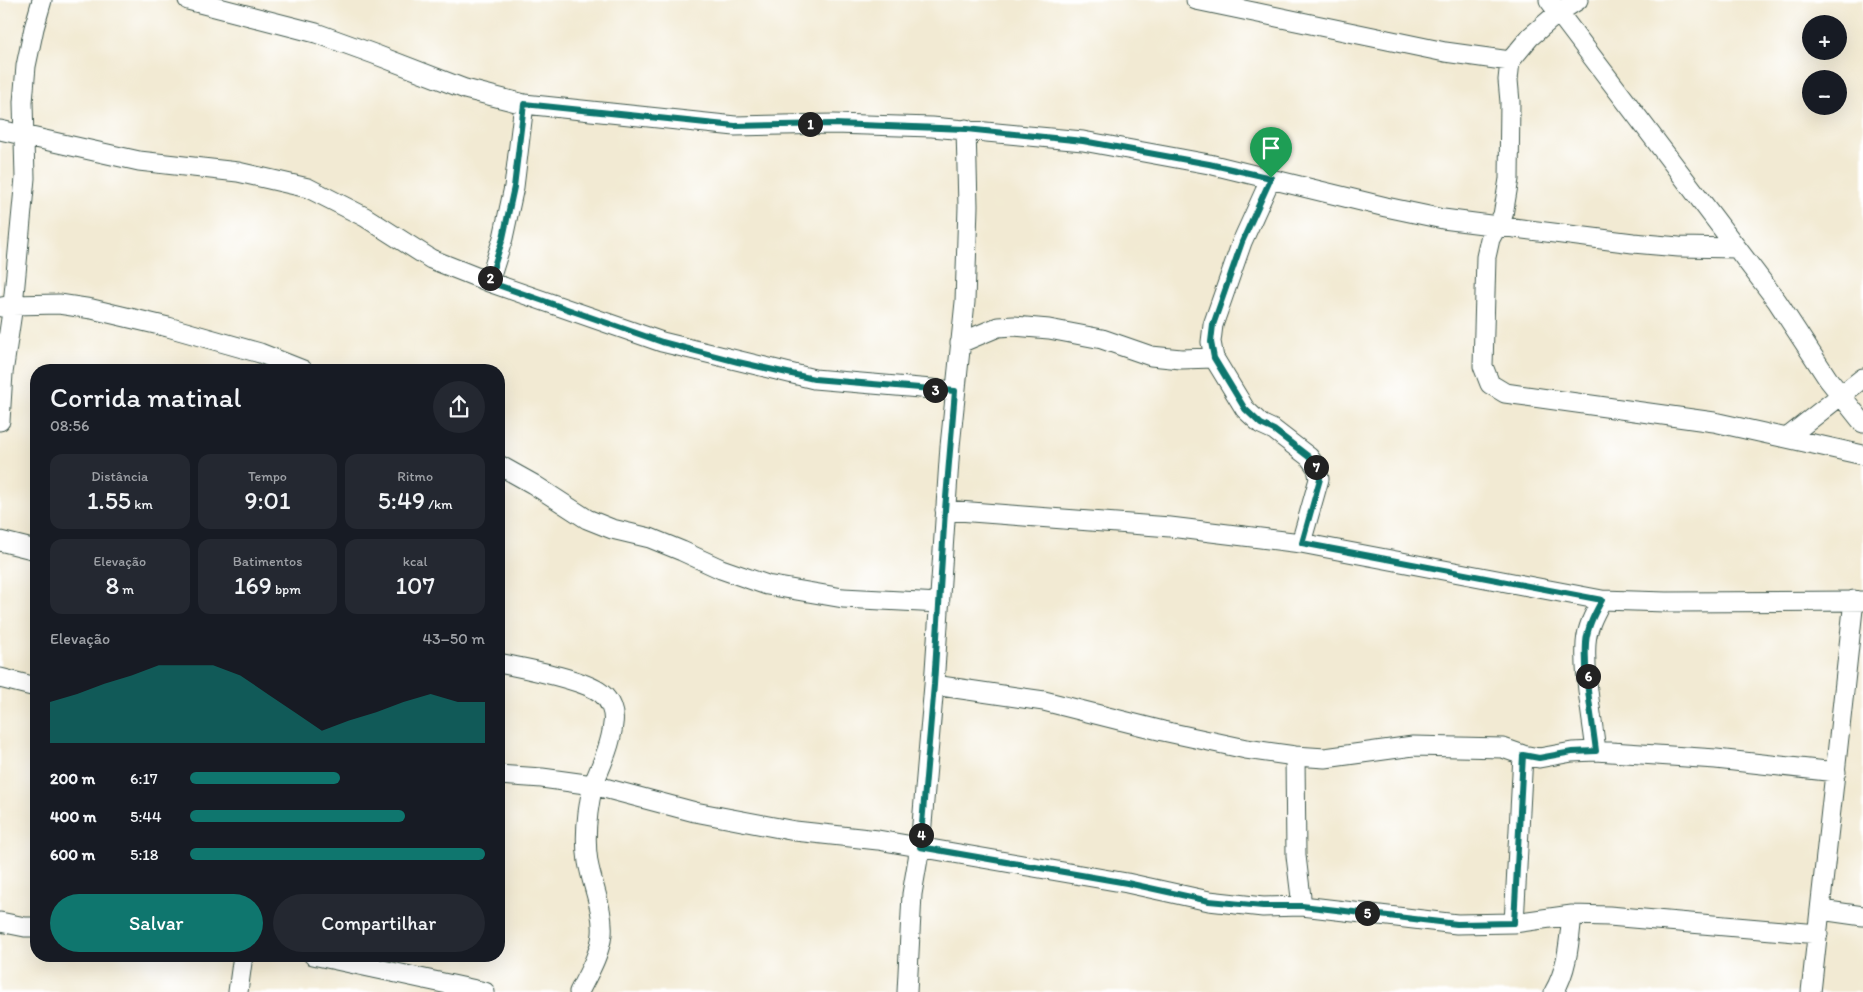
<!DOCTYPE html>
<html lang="pt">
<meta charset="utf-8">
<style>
body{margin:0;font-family:Itim,sans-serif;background:#242831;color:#f1f3f6;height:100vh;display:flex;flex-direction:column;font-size:19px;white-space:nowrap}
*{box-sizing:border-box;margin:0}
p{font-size:16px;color:#9ea1a6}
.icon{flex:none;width:28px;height:28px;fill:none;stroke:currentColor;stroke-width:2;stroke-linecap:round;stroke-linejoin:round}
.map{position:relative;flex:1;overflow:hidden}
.side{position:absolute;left:30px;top:364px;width:475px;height:598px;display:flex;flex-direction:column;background:#171b24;border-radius:20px;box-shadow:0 5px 20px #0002}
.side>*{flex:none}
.controls{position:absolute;left:1802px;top:15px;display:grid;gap:10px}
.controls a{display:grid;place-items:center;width:45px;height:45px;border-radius:50%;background:#171b24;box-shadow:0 5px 20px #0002;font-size:25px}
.pin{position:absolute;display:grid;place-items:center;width:42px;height:42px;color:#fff;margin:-51px -21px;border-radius:50% 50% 50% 0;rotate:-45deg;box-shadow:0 0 5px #0007}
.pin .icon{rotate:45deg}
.km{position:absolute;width:25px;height:25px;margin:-12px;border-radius:50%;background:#222;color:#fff;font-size:14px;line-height:25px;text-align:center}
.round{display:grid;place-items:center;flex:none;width:52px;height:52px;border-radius:26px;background:#242831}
.head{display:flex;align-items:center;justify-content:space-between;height:85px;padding:0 20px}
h1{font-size:28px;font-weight:600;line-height:38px}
.metrics{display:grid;grid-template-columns:repeat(3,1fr);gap:8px;height:85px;padding:5px 20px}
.metrics div{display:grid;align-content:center;border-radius:12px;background:#242831;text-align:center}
.metrics b{font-size:25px;font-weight:600}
.metrics small{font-size:14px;font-weight:400}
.metrics p{font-size:14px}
.chart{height:140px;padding:10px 20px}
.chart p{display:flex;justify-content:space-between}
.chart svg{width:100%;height:90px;margin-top:5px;fill:#0f766e;opacity:.7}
.button{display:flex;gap:10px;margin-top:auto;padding:10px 20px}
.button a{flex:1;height:58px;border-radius:30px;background:#0f766e;color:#fff;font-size:20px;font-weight:600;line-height:58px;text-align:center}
.button a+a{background:#242831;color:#f1f3f6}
ul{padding:0 20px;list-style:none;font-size:16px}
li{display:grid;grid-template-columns:80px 60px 1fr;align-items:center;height:38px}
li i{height:12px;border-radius:6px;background:#0f766e}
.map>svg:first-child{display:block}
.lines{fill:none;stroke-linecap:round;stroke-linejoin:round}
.minor-casing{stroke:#3f574c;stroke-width:21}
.minor{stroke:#fff;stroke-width:19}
.route-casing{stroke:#fff;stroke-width:10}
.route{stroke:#0f766e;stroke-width:6}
</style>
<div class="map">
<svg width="1863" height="992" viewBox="0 0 1863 992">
<rect width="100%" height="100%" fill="#fff"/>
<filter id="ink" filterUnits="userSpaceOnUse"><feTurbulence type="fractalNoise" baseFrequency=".02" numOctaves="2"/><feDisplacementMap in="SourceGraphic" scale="10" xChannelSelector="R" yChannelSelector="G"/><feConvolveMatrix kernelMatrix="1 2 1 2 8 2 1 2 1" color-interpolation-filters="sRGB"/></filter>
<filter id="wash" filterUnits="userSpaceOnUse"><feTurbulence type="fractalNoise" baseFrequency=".0096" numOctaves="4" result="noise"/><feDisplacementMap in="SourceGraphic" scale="20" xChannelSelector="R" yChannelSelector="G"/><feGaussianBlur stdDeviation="1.12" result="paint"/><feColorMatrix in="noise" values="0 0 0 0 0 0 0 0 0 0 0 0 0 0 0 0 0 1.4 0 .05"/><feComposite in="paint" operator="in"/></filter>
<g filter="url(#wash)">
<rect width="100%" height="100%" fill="#f2ead3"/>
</g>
<g filter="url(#ink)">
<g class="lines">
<defs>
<path id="minor" d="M188,0L316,33L374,54L465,89L524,104L735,126L834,124L932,127L1083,141L1209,164L1386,207L1443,219L1633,243L1679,247L1737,248
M1196,0L1445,52L1510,61
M1549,0L1777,301L1828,379L1863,423
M1578,0L1559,12L1530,37L1510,61L1508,80L1510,102L1509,179L1503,215L1490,239L1486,257L1483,366L1490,384L1505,393L1714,422L1863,455
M0,130L139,161L238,172L308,188L365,217L431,259L489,282L662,342L814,379L955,391
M1271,178L1242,242L1213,325L1211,342L1214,358L1245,409L1261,424L1274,430L1309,457L1317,468L1319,479L1301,543
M489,282L503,238L514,187L524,104
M1,307L13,305L59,304L92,309L168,327L260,353L303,370
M960,343L998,327L1014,326L1049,329L1102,339L1151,356L1181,359L1214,358
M0,421L3,373L13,305L25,178L23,102L26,66L34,28L42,0
M1788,437L1863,378
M499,465L533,484L587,519L612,529L650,538L682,551L721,569L767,585L843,598L940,603
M945,510L1170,527L1301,543L1602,600L1666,602L1863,601
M0,541L36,550
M499,663C523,668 583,679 601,693C610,700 615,713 613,724C611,745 601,766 593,785L695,812L795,831L878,840L1127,883L1209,901L1263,907L1302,906L1457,924L1514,923L1572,915L1609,916L1818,934
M0,678L36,687
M934,685L1044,701L1163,731L1246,749L1295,756L1325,758L1413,746L1503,748L1523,755L1539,758L1572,752L1596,751L1716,759L1836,772
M1596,751C1592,716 1584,678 1586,643C1587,627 1595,613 1602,600
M1295,756L1296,856L1302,906
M499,775L542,778L593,785C587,811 584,836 588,862C592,885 604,911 602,934C600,954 588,974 579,992
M1821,910L1863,916
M0,922L25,927H36
M1514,923L1523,755
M313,955L485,992
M238,992L243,955
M907,992L912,894L920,847L934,685L950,446L965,302L968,206L966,129
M1554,992C1568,968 1569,942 1572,915
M1811,992L1854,600"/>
</defs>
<use href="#minor" class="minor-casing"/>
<use href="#minor" class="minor"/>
</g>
</g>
<g class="lines" filter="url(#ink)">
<defs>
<path id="route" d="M524,104L735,126L834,124L966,129L1083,141L1209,164L1271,178L1242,242L1213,325L1211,342L1214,358L1245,409L1261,424L1274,430L1309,457L1317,468L1320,479L1302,543L1602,600C1595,613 1587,627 1586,643C1584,677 1592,717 1596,751L1572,752L1539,758L1523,755L1514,923L1457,924L1302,906H1263L1209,901L1127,883L920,847L934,685L945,510L955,391L814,379L738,362L662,342L489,282L503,238L514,187Z"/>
</defs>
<use href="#route" class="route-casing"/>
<use href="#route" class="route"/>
</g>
</svg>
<div class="controls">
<a>+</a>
<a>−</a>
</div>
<div class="pin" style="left:1271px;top:178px;background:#1e9e55"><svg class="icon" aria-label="arrive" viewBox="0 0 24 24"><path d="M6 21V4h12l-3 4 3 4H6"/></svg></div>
<b class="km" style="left:810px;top:124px">1</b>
<b class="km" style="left:490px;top:278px">2</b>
<b class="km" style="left:935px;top:390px">3</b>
<b class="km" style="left:921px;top:835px">4</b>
<b class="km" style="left:1367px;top:913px">5</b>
<b class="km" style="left:1588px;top:676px">6</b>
<b class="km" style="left:1316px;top:467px">7</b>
<section class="side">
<div class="head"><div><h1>Corrida matinal</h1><p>08:56</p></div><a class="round"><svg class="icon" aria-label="share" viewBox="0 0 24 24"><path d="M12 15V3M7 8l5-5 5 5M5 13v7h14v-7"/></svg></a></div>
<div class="metrics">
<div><p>Distância</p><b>1.55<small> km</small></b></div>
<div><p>Tempo</p><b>9:01</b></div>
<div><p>Ritmo</p><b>5:49<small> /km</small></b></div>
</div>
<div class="metrics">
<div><p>Elevação</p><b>8<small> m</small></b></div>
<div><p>Batimentos</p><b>169<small> bpm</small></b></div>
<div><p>kcal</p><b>107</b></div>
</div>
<div class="chart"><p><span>Elevação</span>43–50 m</p>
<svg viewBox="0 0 160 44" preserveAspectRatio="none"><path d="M0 44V24L10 20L20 15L30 11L40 6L50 6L60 6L70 11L80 20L90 29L100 38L110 33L120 29L130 24L140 20L150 24L160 24V44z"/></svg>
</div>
<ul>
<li><b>200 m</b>6:17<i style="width:51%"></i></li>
<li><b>400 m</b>5:44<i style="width:73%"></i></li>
<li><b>600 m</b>5:18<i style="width:100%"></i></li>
</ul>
<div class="button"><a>Salvar</a><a>Compartilhar</a></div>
</section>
</div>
